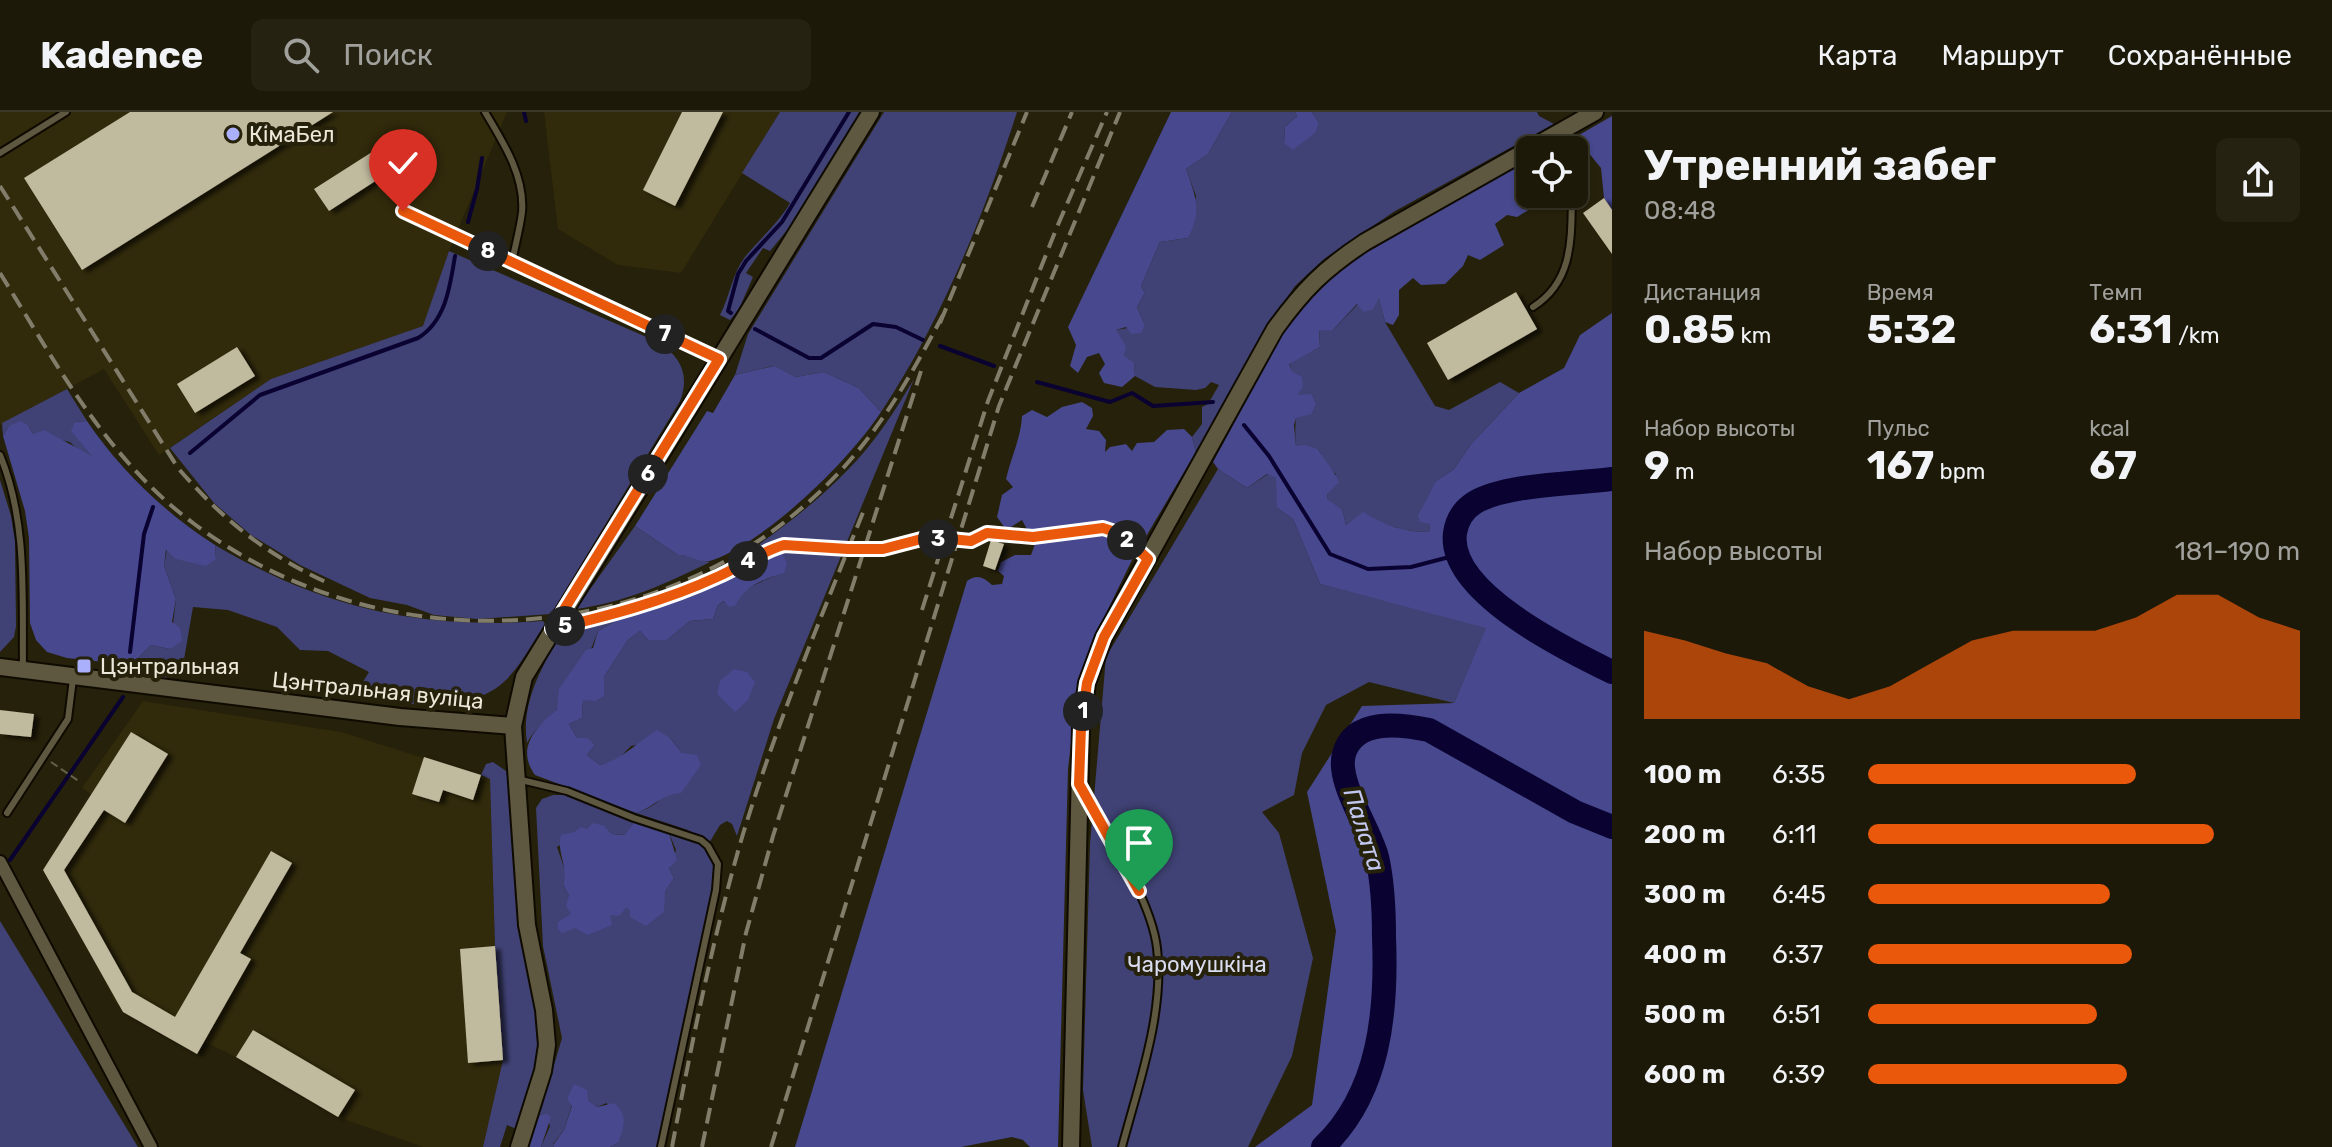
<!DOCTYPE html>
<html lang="ru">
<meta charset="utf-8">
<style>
body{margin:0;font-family:Rubik,sans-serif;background:#252212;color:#f1f3f6;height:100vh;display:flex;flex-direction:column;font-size:30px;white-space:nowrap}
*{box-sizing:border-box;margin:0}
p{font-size:26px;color:#a0a09c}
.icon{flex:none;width:44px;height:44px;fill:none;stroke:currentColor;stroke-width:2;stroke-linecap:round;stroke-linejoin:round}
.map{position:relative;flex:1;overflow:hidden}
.sheet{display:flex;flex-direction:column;background:#1c1908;width:720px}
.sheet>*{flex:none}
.fabs{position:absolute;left:1516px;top:24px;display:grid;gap:16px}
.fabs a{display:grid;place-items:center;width:72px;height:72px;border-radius:12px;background:#1c1908;box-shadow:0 2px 6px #0004,0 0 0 2px #3a3829;font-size:40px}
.pin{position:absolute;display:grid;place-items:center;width:68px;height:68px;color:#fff;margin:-82px -34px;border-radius:50% 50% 50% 0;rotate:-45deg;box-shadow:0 0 8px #0007}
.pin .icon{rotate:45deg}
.km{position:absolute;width:40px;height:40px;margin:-20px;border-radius:50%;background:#222;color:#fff;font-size:22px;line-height:40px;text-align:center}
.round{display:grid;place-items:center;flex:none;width:84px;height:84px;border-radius:12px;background:#252212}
.overview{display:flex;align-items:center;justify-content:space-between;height:136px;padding:0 32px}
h1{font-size:44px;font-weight:700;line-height:60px}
.stats{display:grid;grid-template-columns:repeat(3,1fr);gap:12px;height:136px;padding:8px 32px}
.stats div{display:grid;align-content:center}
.stats b{font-size:40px;font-weight:700}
.stats small{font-size:22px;font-weight:400}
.stats p{font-size:22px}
.chart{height:224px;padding:16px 32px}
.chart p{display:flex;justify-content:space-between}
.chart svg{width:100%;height:144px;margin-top:8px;fill:#ea580c;opacity:.7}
ul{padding:0 32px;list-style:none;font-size:26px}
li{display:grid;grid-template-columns:128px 96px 1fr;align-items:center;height:60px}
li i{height:20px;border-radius:10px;background:#ea580c}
header{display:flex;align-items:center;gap:48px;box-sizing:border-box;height:112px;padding:0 40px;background:#1c1908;border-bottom:2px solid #3a3829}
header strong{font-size:38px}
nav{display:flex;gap:44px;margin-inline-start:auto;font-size:28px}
.search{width:560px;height:72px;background:#252212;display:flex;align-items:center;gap:20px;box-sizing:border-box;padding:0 28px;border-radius:12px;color:#a0a09c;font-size:30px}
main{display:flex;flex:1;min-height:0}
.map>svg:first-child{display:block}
.built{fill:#312a0b}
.green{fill:#404275}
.forest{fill:#47488d}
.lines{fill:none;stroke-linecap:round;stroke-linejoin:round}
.stream{stroke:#0a0231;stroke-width:4}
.river{stroke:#0a0231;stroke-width:24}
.building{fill:#c0ba9f;filter:url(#shadow)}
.lane-casing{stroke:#0f0a00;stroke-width:10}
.street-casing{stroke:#0f0a00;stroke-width:16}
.secondary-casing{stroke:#0f0a00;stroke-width:20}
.path{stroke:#64604c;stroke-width:2;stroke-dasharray:8 4;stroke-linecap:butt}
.lane{stroke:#5e5840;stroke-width:6}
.street{stroke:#5e5840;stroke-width:12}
.secondary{stroke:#5e5840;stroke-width:16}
.rail{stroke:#817d6a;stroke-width:4;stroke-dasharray:16 8;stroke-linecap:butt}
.route-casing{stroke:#fff;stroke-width:16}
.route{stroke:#ea580c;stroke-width:10}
.poi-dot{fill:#aab0fc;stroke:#26210a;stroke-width:3}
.labels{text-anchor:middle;stroke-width:8;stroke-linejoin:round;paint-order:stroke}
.poi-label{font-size:22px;fill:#ebe8da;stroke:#26210a;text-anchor:start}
.street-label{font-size:22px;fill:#ebe8da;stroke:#26210a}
.park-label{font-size:22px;fill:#daddf1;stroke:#26210a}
.water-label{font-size:24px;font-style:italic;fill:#c2c7ef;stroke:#26210a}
</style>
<header>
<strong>Kadence</strong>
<div class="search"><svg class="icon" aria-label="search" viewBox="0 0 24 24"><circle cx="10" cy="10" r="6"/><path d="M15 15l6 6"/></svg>Поиск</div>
<nav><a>Карта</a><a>Маршрут</a><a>Сохранённые</a></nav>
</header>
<main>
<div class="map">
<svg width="1612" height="1035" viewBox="0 0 1612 1035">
<defs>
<filter id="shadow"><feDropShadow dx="5.5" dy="3" stdDeviation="2" flood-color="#0009"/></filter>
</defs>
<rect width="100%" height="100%" fill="#26210a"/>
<path class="built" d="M0,0H507L449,139L424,214L271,267L159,343L104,257L0,313Z
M544,0H780L681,161L618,153L558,117Z
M143,589L341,620L490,667L495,834L503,949L483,1035H423L338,1005L236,945L203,929L158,917L117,892L48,760L98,687L82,676Z"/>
<path class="green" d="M780,0H860L793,111L770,139L763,136L746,161L753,165L739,197L730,208L720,203C730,184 732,162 745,145C760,126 778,112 790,91L742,61Z
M884,0H1017C984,103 941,210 881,300L859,276L824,260L796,265L773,254L735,263L748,222Z
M1232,0H1295L1297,4L1285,15L1284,31L1319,11L1312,0H1537L1539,4L1554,12L1395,99L1324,147L1295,174L1269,212L1196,340L1192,325L1202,312V295L1208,292L1219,273L1211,270L1205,276L1196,278L1155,275L1135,264L1134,252L1124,243L1116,218L1145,213L1137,195L1145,181L1141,174L1160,130L1188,126L1196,84L1186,57L1208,42Z
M449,139L658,230C681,245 690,263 680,289L551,502L477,507L434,503L407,493L370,486L300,453L251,423L214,391L170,336L271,267L423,214Z
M1379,185L1385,210L1435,294L1449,298L1500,270L1519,281L1471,332L1454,357L1436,369L1429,420C1403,420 1385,413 1363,401L1346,413L1342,397L1328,389L1327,382L1336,362L1328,355L1318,337L1296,334C1293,307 1302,277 1289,251L1320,235L1319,217L1332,219L1358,192Z
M914,267L774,607L737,724L732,712L727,709L720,713L709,731L688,718L636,701C670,690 672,671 682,641L670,626L631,634L616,649L600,653L587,643L595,633L577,626L569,612L582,606L583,588L604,565L628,528L640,519L648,528H667L690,509L713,507L718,493C739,480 760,469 783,461L780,436L758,433C804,400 851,362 884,314C895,299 904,283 914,267Z
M67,277L87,309L75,310L94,345L78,338L70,330L33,322L28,313L9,314L3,324L2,311Z
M1218,357L1247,376L1268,362L1277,366V396L1293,407L1320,472L1487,515L1454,591L1369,570L1326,593L1302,641L1294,683L1262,700L1279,721L1313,846L1292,944L1248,1035H1092L1083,978L1090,732L1106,545Z
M0,368L11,404L15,429L16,514L14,525L0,540Z
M635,414L678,443C688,442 699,448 710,450C668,471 623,491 576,497Z
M215,433C322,496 419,518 543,509L545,512C510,568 501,590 431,592C401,593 385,591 361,573L369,560L328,539L300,538L277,515L228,498L193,495L182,559L165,566L131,562V553L151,533L170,537L176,487L164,454L167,437L216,447Z
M630,494L626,503L598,519C591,540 571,581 556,598C545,610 535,616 527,631C520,586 547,547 568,509Z
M493,650L506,659L508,667L518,814L536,898L539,934L536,957L517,1017L507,1013L500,1035H483L503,948L495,834L490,667L481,663L486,652Z
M553,683H565L634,710L626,723L612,722L605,714L587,717L557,735L566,761L563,772L569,784L575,816L626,796L630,797L665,780L674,766L669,756L676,738L669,721C706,730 717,739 713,778L657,1035H610L618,1031L607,991L597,995L588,988L572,993L564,1018L553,1032L554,1035H541L550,1014L545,1001L539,1004L562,926L543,834L536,696L542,687Z
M0,809L138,1035H0Z"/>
<path class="forest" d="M1171,0H1232L1208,42L1186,57C1196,85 1202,98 1188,126L1160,130L1141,174L1145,181L1137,195L1145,213L1141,221L1131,222L1126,215L1116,218L1126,234L1124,243L1134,251L1135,264L1122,275L1104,271L1099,261L1105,252L1099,241L1087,245L1078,261L1070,254L1076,233L1068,215Z
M1295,0H1312L1319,11L1315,21L1293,38L1284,31L1285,15L1297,4Z
M1612,4V98L1604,86L1601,56L1588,40L1574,43V38H1571L1567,30Z
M1530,46V82H1545L1540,91L1517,105L1507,103L1495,112L1504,133L1480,148L1468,143L1463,154L1445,172L1421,173L1413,166L1399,178V203L1393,213L1385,210L1379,186L1373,197L1364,200L1357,192L1332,219L1319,218L1320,235L1289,252L1293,260L1302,265L1303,275L1297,283L1311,282L1316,292L1311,302L1296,306L1294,313L1296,334L1305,333L1318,337C1324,348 1335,359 1339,370L1327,382L1328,388L1342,397L1346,413L1363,400C1385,413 1403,420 1429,420L1430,412L1420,410L1418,404L1436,369L1454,357L1471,332L1519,281L1564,256L1580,223L1612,201V1035H1255L1312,993L1336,819L1307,680L1362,594L1454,591L1486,516L1320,472L1293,407L1277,396L1276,366L1267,362L1247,376L1218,357L1213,350L1283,221L1307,188L1345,153Z
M774,254L796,265L824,260L859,276L881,300C849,349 769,427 713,448C701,453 690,442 678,443L635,414L707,299L713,301L735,263Z
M1082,290L1092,296L1093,304L1086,317L1099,319L1106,328L1105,340L1110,335L1126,332L1132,339L1137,331L1154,330L1167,318L1184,317L1192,325L1196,340L1132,448L1097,520L1078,572L1068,657L1058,1035H1030L1023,1028L1012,1025L961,1035H795L967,469C977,462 983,465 992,473L1002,472L1004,464L998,459L1001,450L1015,443H1031L1035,432L1022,408L1011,415L1005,416L997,405L1002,383L1013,375L1006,367C1011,345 1021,326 1022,304L1032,298L1047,305L1062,295Z
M20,309L28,313L33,322L44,318L92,344L71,319L75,310L87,309C120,358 165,401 215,433L216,447L206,454L176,447L166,438L164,454L176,487L172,510L180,516L182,529L170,537L151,533L131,553L67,546L47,540L36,528L30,511L29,426L25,399L3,324L9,314Z
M758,433L780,436L787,451L784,461C763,468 745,473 735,494L729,495L724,489L718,493L713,507L690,509L667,528H648L640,519L628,528L604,565V584L595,589L583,588L582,606L569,612L577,626H587L595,633L587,643L600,653C621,648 638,630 657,618L670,626L682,641L697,643L701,653L681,681C663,681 653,696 636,701L535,663C515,635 537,615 557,597L559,577L586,538L593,536L598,519L626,503L630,494L700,467Z
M734,557L747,560L755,570L748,588L735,600L717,582L720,569Z
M634,710L669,721L677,748L669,756L674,766L665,780L664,800L646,814L630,805V798L626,796L619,804L610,803L612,813L588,823L575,816L562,821L558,817V810L571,802L566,794L569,784L563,772C569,754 556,741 561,723L574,720L581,715L587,717L593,711L605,714L612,722L625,723Z
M574,972L587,978L588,988L597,995L614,991C629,1003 624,1015 618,1031L610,1035H554L553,1033L564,1018L572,994L567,987Z
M545,1001L551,1005L541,1035H529L539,1004Z"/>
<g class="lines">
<path class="stream" d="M524,0L526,9
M468,110L477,77L482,46
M731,201L728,199L738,162L746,149L782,110L849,0
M755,217L809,246H821L873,212L896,215L923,228
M940,234L994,254
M1037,270L1110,290L1132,281L1153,294L1213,290
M1244,313L1269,344L1330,442L1368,457L1411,455L1457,443
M190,341L260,283L418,226C446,209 450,174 455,144
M130,540L144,422L153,395
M10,748L123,585"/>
<path class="river" d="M1612,367C1575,372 1505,372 1474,391C1463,398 1457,408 1455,421C1447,480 1567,538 1612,560
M1323,1035C1380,981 1387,899 1384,825C1384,799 1383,771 1377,745C1370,717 1336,670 1344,642C1354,606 1400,612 1429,618L1575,700L1612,715"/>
</g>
<path class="building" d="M130,0H333L82,158L24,66Z
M682,0H723L675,94L643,78Z
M383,33L397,55L329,99L314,77Z
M1604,86L1612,98V142L1583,101Z
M1516,180L1537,217L1448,268L1427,231Z
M237,235L255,264L195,301L177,272Z
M991,428L1004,432L995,458L983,454Z
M0,598L34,602L31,625L0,622Z
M131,620L168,642L125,711L104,698L64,758L132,880L175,905L271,739L292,751L240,841L251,847L197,942L123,900L43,758Z
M424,645L481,663L473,688L443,678L439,690L412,682Z
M495,834L503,948L468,951L460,837Z
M253,918L355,978L338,1005L236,945Z"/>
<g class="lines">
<defs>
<path id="lane" d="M485,0C503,30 525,64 522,100C520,117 515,134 512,150
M1556,26L1563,38
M0,41L66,0
M403,99L716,245
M1533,195C1574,169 1571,126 1572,82
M0,343C28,411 22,485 23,558
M517,667L567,679L634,706L701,728L708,734L718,752L716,778L661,1035
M1084,681C1108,724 1151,787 1157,836C1165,900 1138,974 1122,1035
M7,701L68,607L73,567"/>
<path id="street" d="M0,750L151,1035"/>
<path id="secondary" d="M0,555L400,605L513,614
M519,1035L543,959L547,933L544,898L527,813L513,614L524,565L871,0
M1071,1035L1081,615L1087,571L1104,525L1275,217C1304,177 1324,157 1365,130L1595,0"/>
</defs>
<use href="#lane" class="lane-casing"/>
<use href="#street" class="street-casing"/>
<use href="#secondary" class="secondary-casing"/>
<path class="path" d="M576,511C624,500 673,485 718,465C740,455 760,440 784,433L883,437L929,425L971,429L987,421L1000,420L1033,425L1103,416L1121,422L1135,435
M51,650L80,670"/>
<use href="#lane" class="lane"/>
<use href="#street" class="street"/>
<use href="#secondary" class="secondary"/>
<path class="rail" d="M0,74L178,356C222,407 265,442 328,471
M1032,95L1072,0
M0,161C56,251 106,346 193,411C372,546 634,542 804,394C869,338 904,277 943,203
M940,211L1027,0
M922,498L988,289L1057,115L1107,0
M672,1035C692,930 713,824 743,722C777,611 821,505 864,398
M702,1035L746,821L773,724L921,259
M771,1035L999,294L1120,0"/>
</g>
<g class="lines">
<defs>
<path id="route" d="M403,99L719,247L552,517C608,504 665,489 717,465C740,455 760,440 784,433L848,437H883L929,425L971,429L987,421L1033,425L1103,416L1121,422L1148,447L1104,525L1087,571L1081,615L1079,672L1139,779"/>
</defs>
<use href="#route" class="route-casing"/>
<use href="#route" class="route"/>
</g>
<g class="poi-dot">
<circle cx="233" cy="22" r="8"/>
<rect x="76" y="546" width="16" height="16" rx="4"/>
</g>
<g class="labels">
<g class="poi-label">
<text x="249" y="30">КімаБел</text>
<text x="100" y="562">Цэнтральная</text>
</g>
<g class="street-label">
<text transform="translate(378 578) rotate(6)" y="8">Цэнтральная вуліца</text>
</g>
<g class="park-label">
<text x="1197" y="860">Чаромушкіна</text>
</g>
<g class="water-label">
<text transform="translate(1364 718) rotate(72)" y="8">Палата</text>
</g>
</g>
</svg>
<div class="fabs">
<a><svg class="icon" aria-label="locate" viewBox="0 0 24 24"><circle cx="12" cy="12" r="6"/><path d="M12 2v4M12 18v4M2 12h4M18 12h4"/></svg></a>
</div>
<div class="pin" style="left:1139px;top:779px;background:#1e9e55"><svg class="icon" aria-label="arrive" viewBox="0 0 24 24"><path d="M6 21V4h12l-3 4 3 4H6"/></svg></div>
<div class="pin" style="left:403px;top:99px;background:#d93025"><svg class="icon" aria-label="check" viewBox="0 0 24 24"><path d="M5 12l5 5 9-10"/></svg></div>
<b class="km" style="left:1083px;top:599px">1</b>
<b class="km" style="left:1127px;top:428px">2</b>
<b class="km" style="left:938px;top:427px">3</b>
<b class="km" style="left:748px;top:449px">4</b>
<b class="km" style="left:565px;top:514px">5</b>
<b class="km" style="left:648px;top:362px">6</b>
<b class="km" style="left:665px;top:222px">7</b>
<b class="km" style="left:488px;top:139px">8</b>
</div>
<section class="sheet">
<div class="overview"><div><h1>Утренний забег</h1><p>08:48</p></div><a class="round"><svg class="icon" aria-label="share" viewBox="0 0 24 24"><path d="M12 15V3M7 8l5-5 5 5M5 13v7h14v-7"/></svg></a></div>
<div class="stats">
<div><p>Дистанция</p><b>0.85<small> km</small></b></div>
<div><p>Время</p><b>5:32</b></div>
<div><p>Темп</p><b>6:31<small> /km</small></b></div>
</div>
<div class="stats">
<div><p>Набор высоты</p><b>9<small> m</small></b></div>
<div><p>Пульс</p><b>167<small> bpm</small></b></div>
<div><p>kcal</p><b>67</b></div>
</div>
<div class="chart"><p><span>Набор высоты</span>181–190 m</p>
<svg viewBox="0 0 160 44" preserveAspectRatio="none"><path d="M0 44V17L10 20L20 24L30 27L40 34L50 38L60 34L70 27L80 20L90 17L100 17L110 17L120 13L130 6L140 6L150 13L160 17V44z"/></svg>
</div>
<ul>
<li><b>100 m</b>6:35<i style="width:62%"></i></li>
<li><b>200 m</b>6:11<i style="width:80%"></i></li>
<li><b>300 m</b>6:45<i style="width:56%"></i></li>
<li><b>400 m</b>6:37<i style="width:61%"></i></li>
<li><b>500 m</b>6:51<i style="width:53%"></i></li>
<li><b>600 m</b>6:39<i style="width:60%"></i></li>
</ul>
</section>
</main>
